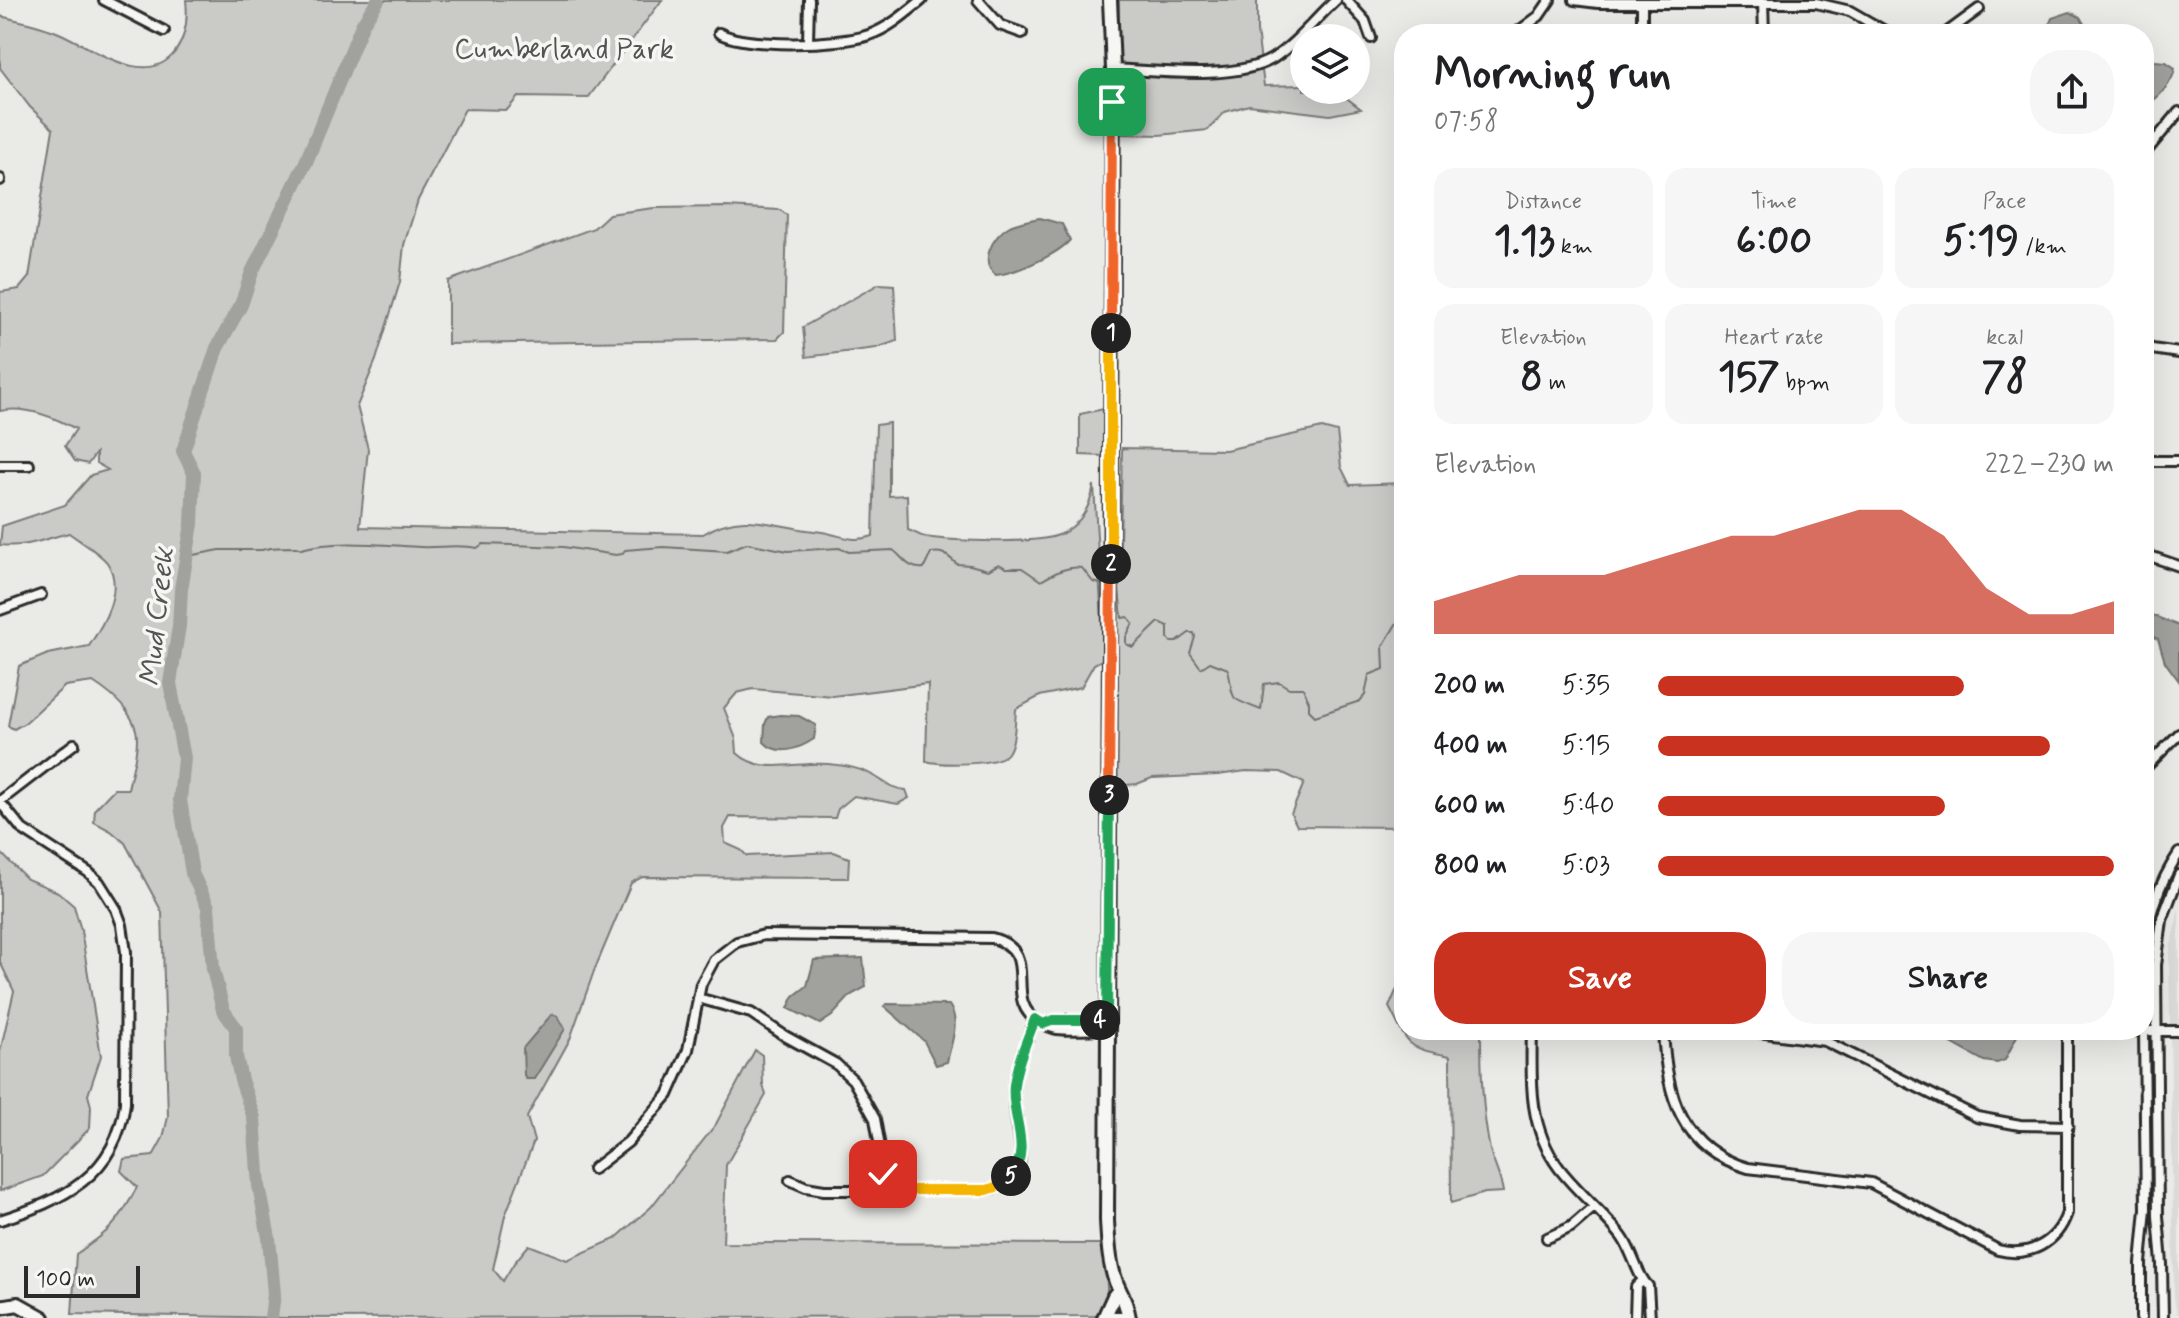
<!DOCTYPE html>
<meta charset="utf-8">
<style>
body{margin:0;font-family:Mynerve,sans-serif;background:#f6f6f6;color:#202124;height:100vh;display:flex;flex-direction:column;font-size:30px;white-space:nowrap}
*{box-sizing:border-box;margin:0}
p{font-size:26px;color:#757577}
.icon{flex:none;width:44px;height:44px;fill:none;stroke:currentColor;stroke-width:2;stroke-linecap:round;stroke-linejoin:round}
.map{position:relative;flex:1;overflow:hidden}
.sheet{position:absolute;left:1394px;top:24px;width:760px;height:1016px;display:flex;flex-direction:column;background:#fff;border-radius:32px;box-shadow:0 8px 32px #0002}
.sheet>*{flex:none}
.buttons{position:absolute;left:1290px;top:24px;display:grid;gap:16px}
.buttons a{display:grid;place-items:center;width:80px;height:80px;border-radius:50%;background:#fff;box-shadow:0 8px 32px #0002;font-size:40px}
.scale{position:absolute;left:24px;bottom:20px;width:116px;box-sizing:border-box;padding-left:8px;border:4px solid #2b2b2b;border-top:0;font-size:22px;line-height:28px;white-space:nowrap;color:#2b2b2b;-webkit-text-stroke:6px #f6f6f2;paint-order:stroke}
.pin{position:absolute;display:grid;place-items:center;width:68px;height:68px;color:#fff;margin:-34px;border-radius:16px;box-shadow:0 4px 12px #0006}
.km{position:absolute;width:40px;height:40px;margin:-20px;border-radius:50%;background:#222;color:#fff;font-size:22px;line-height:40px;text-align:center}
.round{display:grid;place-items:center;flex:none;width:84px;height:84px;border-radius:32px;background:#f6f6f6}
.headline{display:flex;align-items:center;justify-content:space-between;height:136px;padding:0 40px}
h1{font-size:44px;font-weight:700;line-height:60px}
.figures{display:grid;grid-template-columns:repeat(3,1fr);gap:12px;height:136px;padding:8px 40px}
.figures div{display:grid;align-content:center;border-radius:20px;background:#f6f6f6;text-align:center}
.figures b{font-size:40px;font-weight:700}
.figures small{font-size:22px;font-weight:400}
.figures p{font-size:22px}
.chart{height:224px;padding:16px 40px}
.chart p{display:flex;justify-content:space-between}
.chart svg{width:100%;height:144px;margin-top:8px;fill:#c8321e;opacity:.7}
.button{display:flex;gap:16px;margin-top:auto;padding:16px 40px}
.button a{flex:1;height:92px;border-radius:32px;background:#c8321e;color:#fff;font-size:32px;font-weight:700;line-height:92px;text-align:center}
.button a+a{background:#f6f6f6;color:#202124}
ul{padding:0 40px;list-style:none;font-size:26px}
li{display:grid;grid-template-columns:128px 96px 1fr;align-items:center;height:60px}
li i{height:20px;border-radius:10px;background:#c8321e}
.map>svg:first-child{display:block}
.built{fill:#dadad6}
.green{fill:#cacac7;stroke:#7a7a79;stroke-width:2}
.water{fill:#a1a19e;stroke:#727270;stroke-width:2}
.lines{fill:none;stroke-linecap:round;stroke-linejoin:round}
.stream{stroke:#727270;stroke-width:2}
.river{stroke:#a1a19e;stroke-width:14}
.minor-casing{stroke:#2b2b2b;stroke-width:14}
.secondary-casing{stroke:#2b2b2b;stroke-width:18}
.primary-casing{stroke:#2b2b2b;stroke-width:18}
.minor{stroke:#f6f6f2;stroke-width:8}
.secondary{stroke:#f6f6f2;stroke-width:12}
.primary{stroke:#f6f6f2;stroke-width:12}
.split-1-casing{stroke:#fff;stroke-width:16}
.split-2-casing{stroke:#fff;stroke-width:16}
.split-3-casing{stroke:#fff;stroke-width:16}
.split-4-casing{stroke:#fff;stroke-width:16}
.split-5-casing{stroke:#fff;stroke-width:16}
.split-6-casing{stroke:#fff;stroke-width:16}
.split-1{stroke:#f0652b;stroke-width:10}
.split-2{stroke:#f5b400;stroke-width:10}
.split-3{stroke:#f0652b;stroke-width:10}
.split-4{stroke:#22a559;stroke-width:10}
.split-5{stroke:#22a559;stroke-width:10}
.split-6{stroke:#f5b400;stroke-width:10}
.labels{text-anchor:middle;stroke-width:7;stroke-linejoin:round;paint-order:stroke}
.park-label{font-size:28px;fill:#535352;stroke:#f6f6f2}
.water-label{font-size:30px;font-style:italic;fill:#545453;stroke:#f6f6f2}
</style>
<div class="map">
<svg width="2179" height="1318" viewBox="0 0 2179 1318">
<rect width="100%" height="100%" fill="#eaeae6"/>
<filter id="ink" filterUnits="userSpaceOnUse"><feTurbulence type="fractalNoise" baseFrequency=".0125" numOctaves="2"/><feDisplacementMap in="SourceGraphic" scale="16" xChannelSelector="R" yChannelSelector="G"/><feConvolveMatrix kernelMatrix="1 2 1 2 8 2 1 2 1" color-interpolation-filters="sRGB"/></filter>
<g filter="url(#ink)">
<path class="built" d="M2179,908V1314H2177L2174,1297L2169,955Z"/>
<path class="green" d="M186,0H662L588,98L518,97L507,110L465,109L418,200L404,245L400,282L376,360L357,406L368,449L360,527L703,534C738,513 762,522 800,529C810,531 821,531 831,534C848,538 856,542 873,536L876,425L889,423V496L907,495L908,530C914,532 920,536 925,537C953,541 1038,545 1061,534C1081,524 1091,505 1094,485L1104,659L1094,664L1081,687L1040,696L1016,709C1015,722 1015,743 1008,753C999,766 940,765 926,761L928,684L833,696L753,689L737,693L724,708L736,739L737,753C762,776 796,761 828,764C841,765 860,768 872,775C885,782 890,788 906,790L909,798L898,804L854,796L838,809L835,818L730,817L724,828L725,843L741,850L747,856L834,852L849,858L848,878L642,877L631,883L594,971L570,1039L527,1117L534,1141L505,1216L493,1269L503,1281L514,1263L529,1245L567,1260L615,1239L651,1207L716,1124L755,1050L762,1055L763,1085L766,1095L726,1165L723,1243L1100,1244C1104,1268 1116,1298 1095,1316L287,1318L72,1314L76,1254C109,1232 119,1223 137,1187L121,1171L124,1159L153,1156L163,1138L168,1117L162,912L125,843L111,831L94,822L95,809L114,789H128C131,774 140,745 136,730C131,710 110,693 93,682L65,686L25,723L14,729L8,726L19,666L48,654L89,646C103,625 124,590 108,564C103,555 78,540 69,533C43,539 27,548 0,545L2,526L65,505L91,475L108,470L96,463V453L88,464L75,461L65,446L76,429C54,417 26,405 0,411V292L19,289L29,277L53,129L30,107L0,68V16C19,21 41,25 59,33C92,47 146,90 175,52C186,37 188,18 186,0Z
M1119,0H1257V31L1264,86L1304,85V90H1336L1361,109L1330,115L1249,105L1225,112L1208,130L1159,135L1123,134L1119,89Z
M726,207L780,210L787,215L784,332L777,339L448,344V281L594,228L609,214L654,208Z
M879,284L894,285L897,341L876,348L806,357L803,327Z
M1104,409L1105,456L1080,455V414Z
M1322,428L1337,432L1341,467L1350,485L1404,483V827L1297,826L1291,814L1304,783L1281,772L1246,771L1218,775L1152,778L1137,784L1115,786L1122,448L1226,450Z
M0,852L27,879L58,892L74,906L81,930L101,1056L88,1095L91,1106L90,1128L43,1176L0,1191V1052L14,991L0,962Z
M1404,973V1030H1481C1481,1071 1482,1110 1490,1150C1494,1165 1501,1177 1503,1192L1485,1193L1451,1203L1450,1056C1404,1047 1410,1047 1389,1007Z"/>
<path class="water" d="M2070,12L2080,17L2090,34H2045L2052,18Z
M2144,60L2166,62L2175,68C2173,84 2157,99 2144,107Z
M1040,218L1062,224L1070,240C1057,255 1016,273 996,275C978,263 993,236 1008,227C1017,222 1029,220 1040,218Z
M2144,612L2179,626V681L2165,662L2158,639L2144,633Z
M780,715L799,716L816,725L814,739C799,749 778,757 764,742L765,724L768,717Z
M863,958L866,987L851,995L832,1016L820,1024L788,1008L794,996L807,986L814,960Z
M887,1004L949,1005C961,1021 951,1043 947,1062L936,1065L924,1041L884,1006Z
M552,1014L558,1016L565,1029L534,1079H526L524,1075L523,1048Z
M1928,1030H2020L2005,1060L1997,1063L1984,1061Z"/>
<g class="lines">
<path class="stream" d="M188,556L220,550H262C268,547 288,547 296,547L301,549C336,539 384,545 420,547C439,548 458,544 477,548L483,544L563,547L616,555L622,554L625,550L663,547L727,551L747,543L788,551L839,548L849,552L893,550C904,558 908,570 924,568L931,553C945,551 947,556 957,564L970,565L988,570L999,564L1006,568H1022L1041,581C1053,574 1067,565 1082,568L1093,582L1104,585
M1115,587L1119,588L1122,618L1128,617L1133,623L1126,637V644L1133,647L1159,622L1168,626V638L1171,642H1177L1189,633H1194L1195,637L1190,653L1201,668L1210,662L1228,669C1235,703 1226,696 1261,710L1264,684L1279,682L1289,688H1303L1309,702V710L1315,716L1360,701L1365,695L1369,675L1384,669L1383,646L1404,611"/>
<path class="river" d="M271,1318L274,1294L269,1238L259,1186L254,1118L241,1080L236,1056V1028L223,1010L213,969L208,907L192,873L180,800L184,758L170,683L179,626L181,589L192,524L194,473L183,451L217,348L241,305L252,272L306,162L362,25L378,0"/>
<defs>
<path id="minor" d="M104,0L164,31
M978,0L1000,25L1022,33
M1346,0L1365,21L1371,38
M1574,0L1598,3H1816L1850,11L1890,34
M1763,2L1764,34
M1642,3V34
M1519,31L1539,16L1550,0
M719,33C747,48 839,45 869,35C889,28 906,13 922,0
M1945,34L1979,9
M808,42L809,0
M1113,69C1157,71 1234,81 1272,59C1296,44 1315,19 1336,0
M2144,154L2179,112
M0,179V180
M2144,345L2152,349L2179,353
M2144,461H2179
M0,465H29
M2144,554L2179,566
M0,610L41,595
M2144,749L2154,759
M2144,769L2179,734
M0,801L74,744
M0,802L22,829L88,872L99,882L116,909L122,925L126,952L125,1103C116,1176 63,1200 0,1220
M2144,956C2147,919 2158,884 2179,853
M698,998L751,1013L785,1036L836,1064L853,1080L875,1119L883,1164V1190
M1043,1024L1054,1020H1107
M1532,1030C1531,1079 1528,1127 1559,1168C1578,1193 1603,1212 1622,1237C1633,1252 1637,1276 1648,1286L1650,1318
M1663,1030C1666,1094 1680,1148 1748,1168L1871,1183L1998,1250C2029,1258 2057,1243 2067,1213V1030
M1743,1030L1825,1041L1977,1117L2020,1125L2068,1126
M2067,1031H2179
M593,1169L628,1142L668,1095L688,1050L701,984L714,960L737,942L764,935L992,938C1044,952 1000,999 1039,1022C1045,1025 1051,1028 1057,1029C1073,1031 1091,1029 1107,1029
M790,1180L806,1187L824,1190H987C1045,1175 1009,1124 1014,1086C1016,1063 1027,1041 1035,1019
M1547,1238L1571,1227L1594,1207
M1635,1318L1636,1287L1642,1281
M2141,1318V1263L2146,1209L2144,1030
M2163,1318L2162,1264L2158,1216L2156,965L2162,920L2179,875"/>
<path id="secondary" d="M1110,0L1113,69L1107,1220C1108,1241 1109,1269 1119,1289C1124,1299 1127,1306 1129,1318
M1104,1318L1114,1296L1119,1290"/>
<path id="primary" d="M0,1307L18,1304L43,1318
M1105,1318H1123"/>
</defs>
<use href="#minor" class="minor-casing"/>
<use href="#secondary" class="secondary-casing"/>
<use href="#primary" class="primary-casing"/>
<use href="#minor" class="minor"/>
<use href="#secondary" class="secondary"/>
<use href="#primary" class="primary"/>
</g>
</g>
<g class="lines" filter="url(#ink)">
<defs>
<path id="split-1" d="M1111,333L1112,102"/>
<path id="split-2" d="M1111,333V564"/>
<path id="split-3" d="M1109,795L1111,564"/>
<path id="split-4" d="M1100,1020H1107L1109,795"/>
<path id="split-5" d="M1011,1176C1033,1148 1010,1116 1014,1085C1017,1062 1027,1041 1035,1019L1043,1024L1054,1020H1100"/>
<path id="split-6" d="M883,1174V1190H987L999,1186L1011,1176"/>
</defs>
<use href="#split-1" class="split-1-casing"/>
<use href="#split-2" class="split-2-casing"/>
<use href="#split-3" class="split-3-casing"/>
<use href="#split-4" class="split-4-casing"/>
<use href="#split-5" class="split-5-casing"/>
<use href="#split-6" class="split-6-casing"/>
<use href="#split-1" class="split-1"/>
<use href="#split-2" class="split-2"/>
<use href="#split-3" class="split-3"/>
<use href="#split-4" class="split-4"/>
<use href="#split-5" class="split-5"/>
<use href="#split-6" class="split-6"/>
</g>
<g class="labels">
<g class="park-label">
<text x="564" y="58">Cumberland Park</text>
</g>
<g class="water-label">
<text transform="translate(156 617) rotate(-84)" y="10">Mud Creek</text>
</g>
</g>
</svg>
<div class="buttons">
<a><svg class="icon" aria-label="layers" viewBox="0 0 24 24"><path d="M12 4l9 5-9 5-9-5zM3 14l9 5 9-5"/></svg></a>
</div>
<div class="scale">100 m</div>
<div class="pin" style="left:1112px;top:102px;background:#1e9e55"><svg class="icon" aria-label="arrive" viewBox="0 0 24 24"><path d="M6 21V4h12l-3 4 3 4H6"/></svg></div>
<div class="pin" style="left:883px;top:1174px;background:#d93025"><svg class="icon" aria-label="check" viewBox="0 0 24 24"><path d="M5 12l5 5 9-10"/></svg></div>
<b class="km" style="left:1111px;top:333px">1</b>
<b class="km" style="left:1111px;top:564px">2</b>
<b class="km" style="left:1109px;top:795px">3</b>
<b class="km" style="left:1100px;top:1020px">4</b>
<b class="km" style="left:1011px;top:1176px">5</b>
<section class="sheet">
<div class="headline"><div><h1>Morning run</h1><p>07:58</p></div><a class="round"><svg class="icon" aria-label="share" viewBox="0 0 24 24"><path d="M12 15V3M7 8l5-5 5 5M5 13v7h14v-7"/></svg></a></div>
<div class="figures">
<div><p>Distance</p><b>1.13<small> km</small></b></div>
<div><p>Time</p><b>6:00</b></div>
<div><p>Pace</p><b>5:19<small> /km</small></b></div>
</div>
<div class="figures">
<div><p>Elevation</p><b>8<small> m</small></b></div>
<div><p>Heart rate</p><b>157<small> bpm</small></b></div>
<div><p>kcal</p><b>78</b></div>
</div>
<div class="chart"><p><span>Elevation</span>222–230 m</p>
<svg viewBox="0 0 160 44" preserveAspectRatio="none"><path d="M0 44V34L10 30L20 26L30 26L40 26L50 22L60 18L70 14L80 14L90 10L100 6L110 6L120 14L130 30L140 38L150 38L160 34V44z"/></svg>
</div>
<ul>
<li><b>200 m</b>5:35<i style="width:67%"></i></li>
<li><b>400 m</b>5:15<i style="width:86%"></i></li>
<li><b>600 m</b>5:40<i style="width:63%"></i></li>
<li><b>800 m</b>5:03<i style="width:100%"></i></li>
</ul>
<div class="button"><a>Save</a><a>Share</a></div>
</section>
</div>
